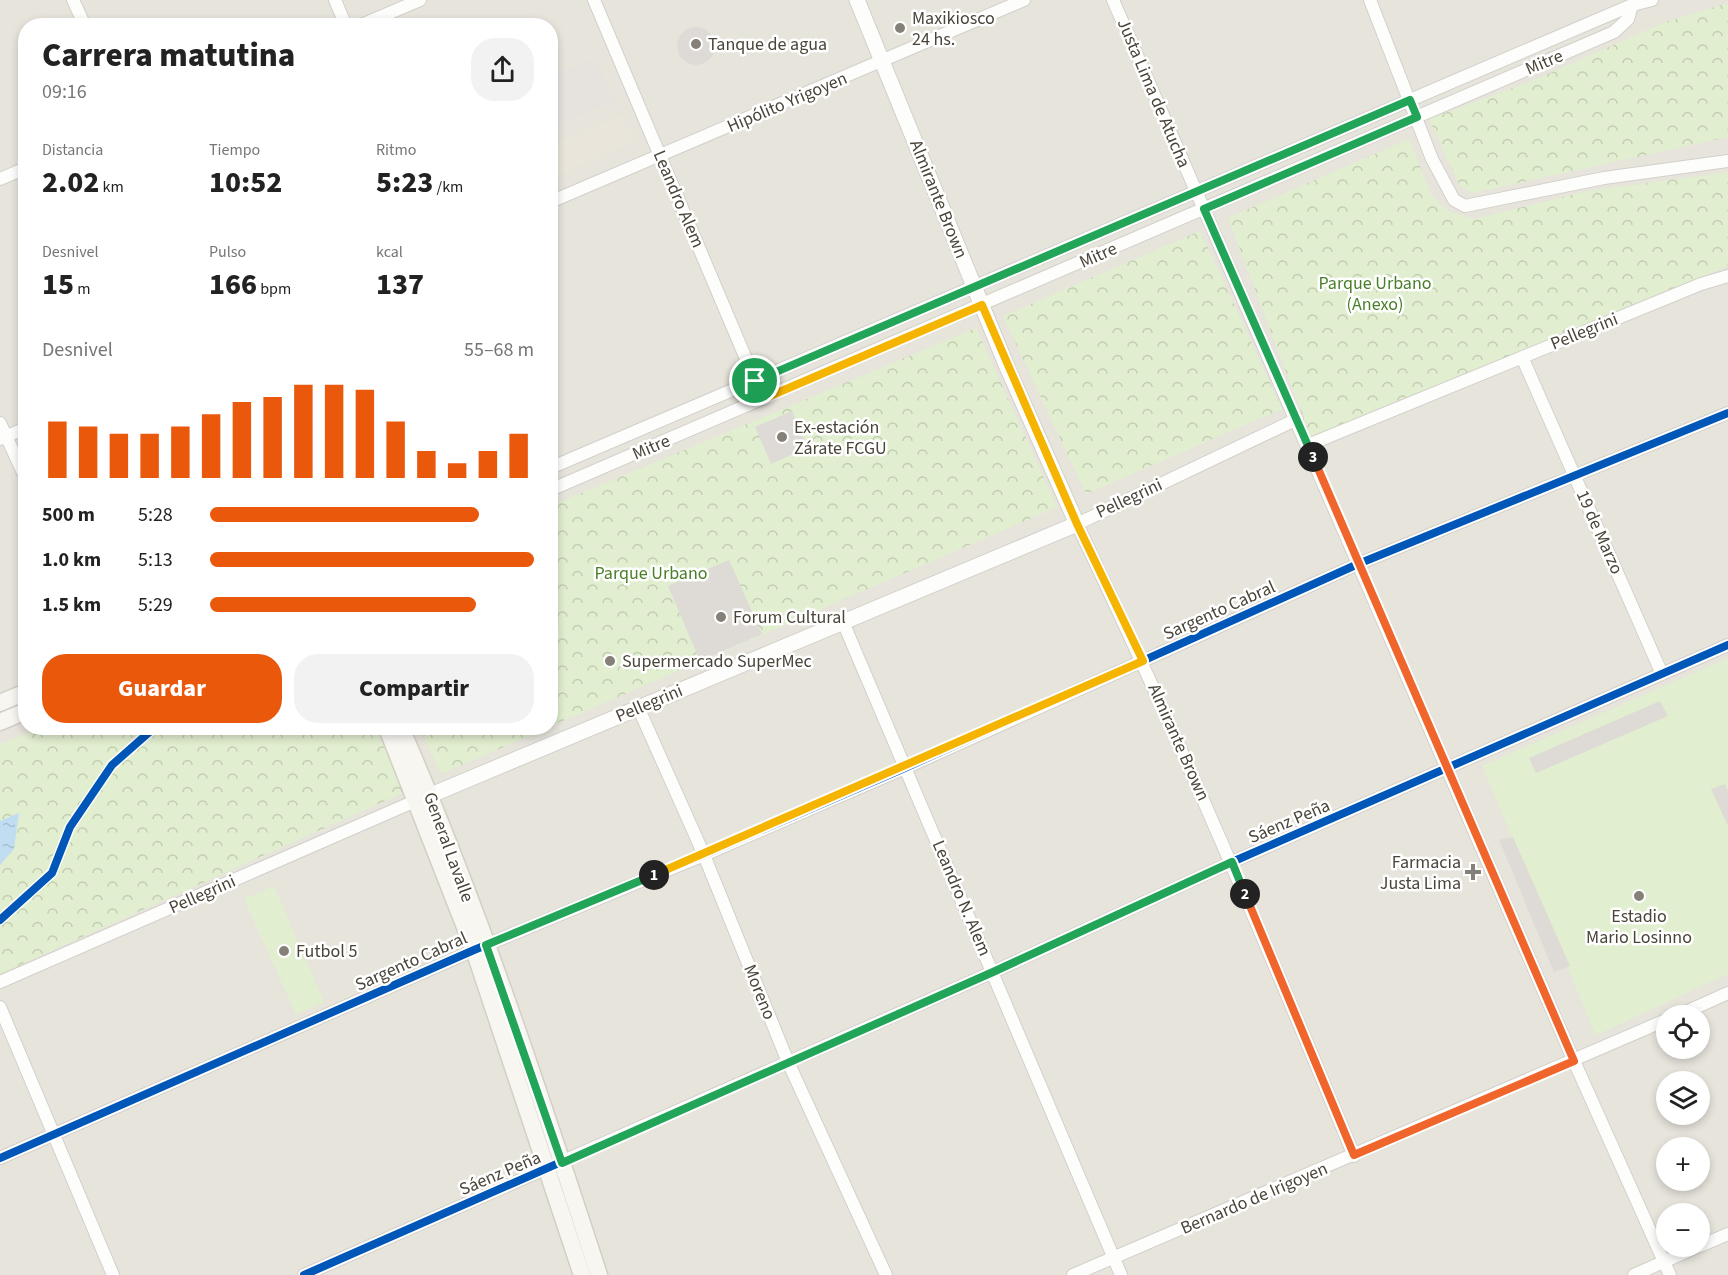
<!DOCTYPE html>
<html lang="es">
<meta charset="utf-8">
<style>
body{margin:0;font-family:"Source Sans 3",sans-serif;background:#f2f2f2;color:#222;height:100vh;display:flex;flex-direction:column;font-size:22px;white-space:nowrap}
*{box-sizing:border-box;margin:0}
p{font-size:20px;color:#767676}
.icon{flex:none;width:33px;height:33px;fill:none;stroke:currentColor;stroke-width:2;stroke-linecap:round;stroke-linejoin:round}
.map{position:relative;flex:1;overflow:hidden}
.side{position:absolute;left:18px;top:18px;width:540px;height:717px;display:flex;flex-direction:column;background:#fff;border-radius:24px;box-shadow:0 3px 9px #0003}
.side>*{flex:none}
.tools{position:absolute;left:1656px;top:1005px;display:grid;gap:12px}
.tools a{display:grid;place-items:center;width:54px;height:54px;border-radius:50%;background:#fff;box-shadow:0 3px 9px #0003;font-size:30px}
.pin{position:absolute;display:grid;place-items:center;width:51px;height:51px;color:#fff;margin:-26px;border:3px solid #fff;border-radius:50%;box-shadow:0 2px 6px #0007}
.km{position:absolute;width:30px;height:30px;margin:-15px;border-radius:50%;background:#222;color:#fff;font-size:16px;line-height:30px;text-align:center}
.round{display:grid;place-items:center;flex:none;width:63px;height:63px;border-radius:24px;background:#f2f2f2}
.head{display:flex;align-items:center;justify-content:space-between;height:102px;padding:0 24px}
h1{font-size:33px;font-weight:800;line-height:45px}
.metrics{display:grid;grid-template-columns:repeat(3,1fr);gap:9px;height:102px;padding:6px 24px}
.metrics div{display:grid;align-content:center}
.metrics b{font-size:30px;font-weight:800}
.metrics small{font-size:16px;font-weight:400}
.metrics p{font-size:16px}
.chart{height:168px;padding:12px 24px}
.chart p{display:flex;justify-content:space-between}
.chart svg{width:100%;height:108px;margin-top:6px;stroke:#ea580c;stroke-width:6}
.cta{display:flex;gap:12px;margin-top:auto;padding:12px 24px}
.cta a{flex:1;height:69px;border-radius:24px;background:#ea580c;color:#fff;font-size:24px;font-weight:800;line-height:69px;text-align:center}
.cta a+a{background:#f2f2f2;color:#222}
ul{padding:0 24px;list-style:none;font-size:20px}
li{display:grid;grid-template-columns:96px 72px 1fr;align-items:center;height:45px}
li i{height:15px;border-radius:8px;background:#ea580c}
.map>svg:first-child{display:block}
.residential{fill:#e7e4dc;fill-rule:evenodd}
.education{fill:#eae5da}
.park{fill:url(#park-crowns)}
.pitch{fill:#e1eecf}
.parking{fill:#e6e3df}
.water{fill:url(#water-ripples)}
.building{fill:#dedbd6}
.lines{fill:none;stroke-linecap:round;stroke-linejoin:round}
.minor-casing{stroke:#d2d0cb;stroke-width:14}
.tertiary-casing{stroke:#d2d0cb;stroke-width:17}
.secondary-casing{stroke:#d3cfc5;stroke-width:19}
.minor{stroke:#fdfdfc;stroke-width:12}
.tertiary{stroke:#fdfdfc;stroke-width:15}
.secondary{stroke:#f7f6f1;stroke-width:16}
.cycleway-casing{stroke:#fff;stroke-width:11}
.cycleway{stroke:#0057b8;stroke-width:8}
.split-1-casing{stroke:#fff;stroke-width:12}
.split-2-casing{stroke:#fff;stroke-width:12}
.split-3-casing{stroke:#fff;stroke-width:12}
.split-4-casing{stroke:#fff;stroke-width:12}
.split-1{stroke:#f5b400;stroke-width:8}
.split-2{stroke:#22a559;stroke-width:8}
.split-3{stroke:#f0652b;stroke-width:8}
.split-4{stroke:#22a559;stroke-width:8}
.poi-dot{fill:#868178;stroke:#fff;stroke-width:2}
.labels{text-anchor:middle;stroke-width:5;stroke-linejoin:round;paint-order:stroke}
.poi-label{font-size:18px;fill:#4b4439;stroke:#fff;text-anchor:start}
.street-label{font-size:18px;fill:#4b4439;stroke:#fff}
.park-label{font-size:18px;fill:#4a7f2a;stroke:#fff}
</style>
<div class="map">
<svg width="1728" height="1275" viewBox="0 0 1728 1275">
<defs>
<pattern id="park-crowns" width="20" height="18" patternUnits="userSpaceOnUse" patternTransform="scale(1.5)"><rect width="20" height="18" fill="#e1eecf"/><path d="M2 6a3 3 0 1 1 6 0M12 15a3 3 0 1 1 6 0" fill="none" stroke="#c3cdb2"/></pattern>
<pattern id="water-ripples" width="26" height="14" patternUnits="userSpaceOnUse" patternTransform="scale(1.5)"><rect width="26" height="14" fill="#c0ddf1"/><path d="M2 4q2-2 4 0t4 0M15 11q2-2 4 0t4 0" fill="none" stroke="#a6bfcf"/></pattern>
</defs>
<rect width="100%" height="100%" fill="#f4f2ee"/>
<path class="residential" d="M0,0H1728V1275H0ZM26,26H550V728H26ZM1666,1016H1700V1048H1666ZM1666,1082H1700V1114H1666ZM1666,1148H1700V1180H1666ZM1666,1214H1700V1246H1666Z"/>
<path class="education" d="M623,115L634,142L558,174L551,156V146Z"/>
<path class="park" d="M1728,3V137L1473,193L1460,186L1429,119L1532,81L1663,23Z
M1409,139L1431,195L1448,211L1474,219L1588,191L1728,172V266L1520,351L1313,443L1228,218Z
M1200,231L1282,409L1086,494L1003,316Z
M976,328L1057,507L551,726V506Z
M42,728H375L405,792L0,974V744Z
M420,728H548L441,774Z"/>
<path class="pitch" d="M1728,658V974L1596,1035L1482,766Z
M274,886L324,1002L296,1015L244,899Z"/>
<path class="parking" d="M596,58L614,101L558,125L551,107V76Z"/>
<path class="water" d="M19,813L14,849L0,865V821Z"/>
<path class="building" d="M677 46a19 19 0 1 1 38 0a19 19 0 1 1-38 0Z
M792,411L808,447L771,464L755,427Z
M729,560L762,634L700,661L668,586Z
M1660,701L1668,716L1536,773L1529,758Z
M1725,784L1728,791V826L1711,789Z
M1513,837L1570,966L1554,972L1499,840Z"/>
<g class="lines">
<defs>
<path id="minor" d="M73,0L85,26
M335,0L346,26
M594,0L763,399
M1113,0L1574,1061L1670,1275
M1370,0L1432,159L1454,200L1465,206L1604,178L1728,161
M359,26L420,0
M0,179L26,168
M550,202L1024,0
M1522,357L1662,674
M1297,419L1077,524C1176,731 1266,943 1354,1156
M0,423L26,479
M0,439L26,428
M1308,445L1701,284L1728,276
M550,468L1632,5L1652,0
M550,490L1614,32L1628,19L1632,5
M843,622L1121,1275
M638,707L704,855L788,1062L886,1275
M0,982L422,798
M0,1007L113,1275
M1677,1016L1728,993
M0,1158L474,950L704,855L907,767L1358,564L1728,413
M1700,1246L1728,1234
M304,1275L993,972L1232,862L1728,645
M1073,1275L1666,1020
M1634,1275L1699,1246"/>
<path id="tertiary" d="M431,795L1077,524L1007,367L857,0"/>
<path id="secondary" d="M0,703L26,692
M0,722L26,711
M387,728L474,950L582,1275
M401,728C478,905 539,1091 599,1275"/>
</defs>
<use href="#minor" class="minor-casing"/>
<use href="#tertiary" class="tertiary-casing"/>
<use href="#secondary" class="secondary-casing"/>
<use href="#minor" class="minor"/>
<use href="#tertiary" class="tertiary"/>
<use href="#secondary" class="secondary"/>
<defs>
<path id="cycleway" d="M0,920L52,873L70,827L112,765L154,728
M0,1158L474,950L704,855L907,767L1358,564L1728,413
M304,1275L993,972L1232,862L1728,645"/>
</defs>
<use href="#cycleway" class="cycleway-casing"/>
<use href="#cycleway" class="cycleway"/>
</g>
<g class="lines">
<defs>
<path id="split-1" d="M654,875L1143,661L1077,524L982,305L763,399L755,381"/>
<path id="split-2" d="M654,875L486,945L562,1163L993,972L1232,862L1245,894"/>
<path id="split-3" d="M1245,894L1354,1155L1574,1061L1313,457"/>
<path id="split-4" d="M755,381L1410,100L1417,117L1204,209L1313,457"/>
</defs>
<use href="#split-1" class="split-1-casing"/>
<use href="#split-2" class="split-2-casing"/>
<use href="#split-3" class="split-3-casing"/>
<use href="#split-4" class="split-4-casing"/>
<use href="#split-1" class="split-1"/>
<use href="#split-2" class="split-2"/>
<use href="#split-3" class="split-3"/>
<use href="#split-4" class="split-4"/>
</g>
<g class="poi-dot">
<circle cx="900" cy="28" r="6"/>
<circle cx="696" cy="44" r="6"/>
<circle cx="782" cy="437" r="6"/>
<circle cx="721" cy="617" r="6"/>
<circle cx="610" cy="661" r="6"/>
<path d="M1470 863h6v6h6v6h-6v6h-6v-6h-6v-6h6z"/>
<circle cx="1639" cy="896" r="6"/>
<circle cx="284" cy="951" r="6"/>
</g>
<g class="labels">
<g class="poi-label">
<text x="912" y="24">Maxikiosco<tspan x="912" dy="21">24 hs.</tspan></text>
<text x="708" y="50">Tanque de agua</text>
<text x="794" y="433">Ex-estación<tspan x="794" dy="21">Zárate FCGU</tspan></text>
<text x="733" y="623">Forum Cultural</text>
<text x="622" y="667">Supermercado SuperMec</text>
<text x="1461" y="868" text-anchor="end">Farmacia<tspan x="1461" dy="21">Justa Lima</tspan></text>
<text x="1639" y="922" text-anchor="middle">Estadio<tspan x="1639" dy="21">Mario Losinno</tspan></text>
<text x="296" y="957">Futbol 5</text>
</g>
<g class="street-label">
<text transform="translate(1544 62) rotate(-23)" y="6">Mitre</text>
<text transform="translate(1154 93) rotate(67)" y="6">Justa Lima de Atucha</text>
<text transform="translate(787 102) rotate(-23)" y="6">Hipólito Yrigoyen</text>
<text transform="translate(679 199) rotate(67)" y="6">Leandro Alem</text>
<text transform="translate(939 199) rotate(68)" y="6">Almirante Brown</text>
<text transform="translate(1098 255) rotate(-24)" y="6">Mitre</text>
<text transform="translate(1584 331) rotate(-22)" y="6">Pellegrini</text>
<text transform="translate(651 447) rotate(-23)" y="6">Mitre</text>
<text transform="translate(1129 498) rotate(-25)" y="6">Pellegrini</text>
<text transform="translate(1600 532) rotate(66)" y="6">19 de Marzo</text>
<text transform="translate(1219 610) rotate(-24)" y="6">Sargento Cabral</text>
<text transform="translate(649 703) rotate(-23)" y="6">Pellegrini</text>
<text transform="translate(1179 742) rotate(66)" y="6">Almirante Brown</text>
<text transform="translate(1289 821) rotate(-23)" y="6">Sáenz Peña</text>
<text transform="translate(449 847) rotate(70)" y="6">General Lavalle</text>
<text transform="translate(202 894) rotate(-24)" y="6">Pellegrini</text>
<text transform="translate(962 898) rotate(67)" y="6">Leandro N. Alem</text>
<text transform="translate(411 961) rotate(-24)" y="6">Sargento Cabral</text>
<text transform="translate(760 992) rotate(68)" y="6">Moreno</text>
<text transform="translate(500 1173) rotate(-23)" y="6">Sáenz Peña</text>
<text transform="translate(1254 1198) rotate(-23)" y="6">Bernardo de Irigoyen</text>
</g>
<g class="park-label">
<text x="1375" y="289">Parque Urbano<tspan x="1375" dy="21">(Anexo)</tspan></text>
<text x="651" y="579">Parque Urbano</text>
</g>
</g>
</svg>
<div class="tools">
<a><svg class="icon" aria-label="locate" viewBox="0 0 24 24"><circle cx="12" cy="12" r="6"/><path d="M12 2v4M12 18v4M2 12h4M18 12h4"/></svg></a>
<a><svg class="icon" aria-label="layers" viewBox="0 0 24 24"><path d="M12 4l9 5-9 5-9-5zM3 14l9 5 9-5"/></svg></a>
<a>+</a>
<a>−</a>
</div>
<div class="pin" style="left:755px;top:381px;background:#1e9e55"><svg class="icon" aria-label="arrive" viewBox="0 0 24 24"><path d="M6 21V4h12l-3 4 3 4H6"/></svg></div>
<b class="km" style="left:654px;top:875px">1</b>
<b class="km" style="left:1245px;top:894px">2</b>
<b class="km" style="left:1313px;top:457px">3</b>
<section class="side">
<div class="head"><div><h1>Carrera matutina</h1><p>09:16</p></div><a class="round"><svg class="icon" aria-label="share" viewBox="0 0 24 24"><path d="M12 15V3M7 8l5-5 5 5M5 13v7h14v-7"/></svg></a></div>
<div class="metrics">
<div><p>Distancia</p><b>2.02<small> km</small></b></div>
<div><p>Tiempo</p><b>10:52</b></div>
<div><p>Ritmo</p><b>5:23<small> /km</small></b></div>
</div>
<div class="metrics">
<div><p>Desnivel</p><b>15<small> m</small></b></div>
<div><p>Pulso</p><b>166<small> bpm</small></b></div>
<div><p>kcal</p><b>137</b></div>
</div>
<div class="chart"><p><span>Desnivel</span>55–68 m</p>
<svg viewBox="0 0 160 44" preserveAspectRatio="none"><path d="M5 44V21M15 44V23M25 44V26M35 44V26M45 44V23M55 44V18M65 44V13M75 44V11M85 44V6M95 44V6M105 44V8M115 44V21M125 44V33M135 44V38M145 44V33M155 44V26"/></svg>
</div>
<ul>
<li><b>500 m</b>5:28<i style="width:83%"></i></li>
<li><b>1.0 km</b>5:13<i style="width:100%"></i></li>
<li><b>1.5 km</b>5:29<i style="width:82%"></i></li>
</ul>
<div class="cta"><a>Guardar</a><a>Compartir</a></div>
</section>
</div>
